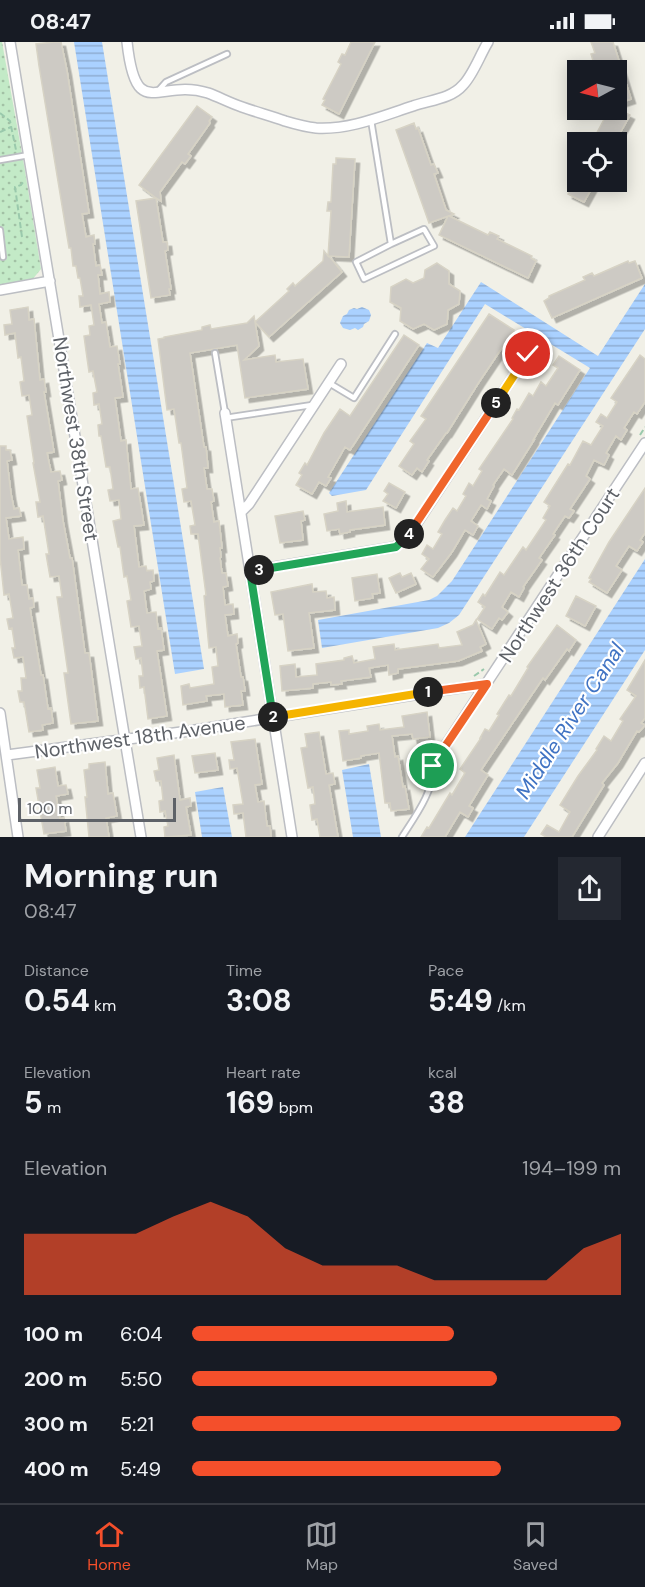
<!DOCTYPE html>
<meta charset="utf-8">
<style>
body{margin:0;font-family:"DM Sans",sans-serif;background:#242831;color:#f1f3f6;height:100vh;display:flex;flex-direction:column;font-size:22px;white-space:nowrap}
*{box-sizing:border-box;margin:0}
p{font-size:20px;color:#9ea1a6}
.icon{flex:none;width:33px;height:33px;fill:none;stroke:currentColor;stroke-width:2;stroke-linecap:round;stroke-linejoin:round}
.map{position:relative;height:795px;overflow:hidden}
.sheet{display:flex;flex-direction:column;background:#171b24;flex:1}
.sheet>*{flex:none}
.needle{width:39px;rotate:263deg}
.buttons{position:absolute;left:567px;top:18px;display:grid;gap:12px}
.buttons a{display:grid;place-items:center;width:60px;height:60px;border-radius:0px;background:#171b24;box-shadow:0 3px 15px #0003;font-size:30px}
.scale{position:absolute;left:18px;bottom:15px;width:158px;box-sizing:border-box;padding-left:6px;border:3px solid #5e6268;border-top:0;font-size:16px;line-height:21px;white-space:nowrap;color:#5e6268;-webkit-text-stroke:4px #fff;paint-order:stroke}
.pin{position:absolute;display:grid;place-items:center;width:51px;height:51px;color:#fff;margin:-26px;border:3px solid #fff;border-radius:50%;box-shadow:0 2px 6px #0007}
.km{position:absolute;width:30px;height:30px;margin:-15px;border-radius:50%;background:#222;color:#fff;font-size:16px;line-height:30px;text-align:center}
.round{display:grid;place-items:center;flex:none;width:63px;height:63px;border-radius:0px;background:#242831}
.headline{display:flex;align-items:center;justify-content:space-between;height:102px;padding:0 24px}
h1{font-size:33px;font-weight:700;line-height:45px}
.stats{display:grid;grid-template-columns:repeat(3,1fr);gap:9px;height:102px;padding:6px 24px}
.stats div{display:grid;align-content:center}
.stats b{font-size:30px;font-weight:700}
.stats small{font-size:16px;font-weight:400}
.stats p{font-size:16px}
.chart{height:168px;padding:12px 24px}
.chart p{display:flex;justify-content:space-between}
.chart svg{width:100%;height:108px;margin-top:6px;fill:#f44f2b;opacity:.7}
ul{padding:0 24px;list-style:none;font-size:20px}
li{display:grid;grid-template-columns:96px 72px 1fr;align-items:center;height:45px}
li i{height:15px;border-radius:8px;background:#f44f2b}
.status{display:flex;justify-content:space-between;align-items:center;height:42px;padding:0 30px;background:#171b24;direction:ltr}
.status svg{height:16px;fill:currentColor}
.tab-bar{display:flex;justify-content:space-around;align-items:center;height:84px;border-top:2px solid #363941;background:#171b24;font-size:16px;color:#9ea1a6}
.tab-bar a{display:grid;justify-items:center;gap:3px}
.tab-bar .active{color:#f44f2b}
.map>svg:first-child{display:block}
.park{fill:url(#park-dots)}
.water{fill:url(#water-rules)}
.building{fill:#cdcac4;stroke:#d7d3c5;stroke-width:1.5;filter:url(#shadow)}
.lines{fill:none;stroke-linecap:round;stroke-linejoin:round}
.lane-casing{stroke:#bcbec3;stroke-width:8}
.street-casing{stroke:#bcbec3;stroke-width:12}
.path{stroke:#9ac9ac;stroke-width:2;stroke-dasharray:6 3;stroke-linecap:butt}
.lane{stroke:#fff;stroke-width:4.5}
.street{stroke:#fff;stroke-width:9}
.split-1-casing{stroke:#fff;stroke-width:12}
.split-2-casing{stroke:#fff;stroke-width:12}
.split-3-casing{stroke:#fff;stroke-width:12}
.split-4-casing{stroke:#fff;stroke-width:12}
.split-5-casing{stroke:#fff;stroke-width:12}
.split-6-casing{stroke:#fff;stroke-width:12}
.split-1{stroke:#f0652b;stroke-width:8}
.split-2{stroke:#f5b400;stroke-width:8}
.split-3{stroke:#22a559;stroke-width:8}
.split-4{stroke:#22a559;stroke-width:8}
.split-5{stroke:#f0652b;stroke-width:8}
.split-6{stroke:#f5b400;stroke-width:8}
.labels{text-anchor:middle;stroke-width:4.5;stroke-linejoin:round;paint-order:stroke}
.street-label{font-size:20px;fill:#5e6268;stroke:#fff}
.water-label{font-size:21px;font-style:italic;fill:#4073c3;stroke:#fff}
</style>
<div class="status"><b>08:47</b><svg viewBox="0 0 49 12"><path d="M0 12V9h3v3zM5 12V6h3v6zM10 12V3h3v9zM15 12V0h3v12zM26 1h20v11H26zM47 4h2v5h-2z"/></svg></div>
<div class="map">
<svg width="645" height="795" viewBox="0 0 645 795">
<defs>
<pattern id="park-dots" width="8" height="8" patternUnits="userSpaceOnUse" patternTransform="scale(1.5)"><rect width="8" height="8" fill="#c3eac7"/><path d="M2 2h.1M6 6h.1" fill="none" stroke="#a2c1a5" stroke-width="1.8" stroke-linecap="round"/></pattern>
<pattern id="water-rules" width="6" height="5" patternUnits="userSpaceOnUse" patternTransform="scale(1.5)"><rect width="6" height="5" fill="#aad1ff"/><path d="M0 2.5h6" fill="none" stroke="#8eadd2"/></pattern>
<filter id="shadow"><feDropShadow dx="4.5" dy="4.5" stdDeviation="0" flood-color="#0004"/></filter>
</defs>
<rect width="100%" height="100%" fill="#f1f0e7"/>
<path class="park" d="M0,0H2L24,123L41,227L32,238L0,243Z"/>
<path class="water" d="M74,0H102L204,627L175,632Z
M481,240L598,314L645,242V287L459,573L449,581L438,586L322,606L318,578L429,558L437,554L452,539L590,326L485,262L366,448L332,454L329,451L427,301L438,306Z
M362,265L369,268L371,273L369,279L364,282L363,285L358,288L355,286L350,288L343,286L340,281L343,274L347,272L349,268L354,266L357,267Z
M645,517V608L524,795H465Z
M369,722L381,795H353L342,728Z
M223,745L232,795H202L195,750Z"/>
<path class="building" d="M54,0H61L67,29L89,171L82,172L86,195L94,193L95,202H93L96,224L100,223L102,233H98L100,252L109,250L110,260L99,262L102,281L106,280L110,305L117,304L120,322H118L123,355L115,356L121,399L126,398L131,447L138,446L144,483L134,484L139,525L146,524L147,529L153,528L154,539L150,540L151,547L144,549L147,571L156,570L158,587L161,586L164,608L157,609L167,674L148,677L144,645L140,646L139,634H143L141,616L136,617L134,605L142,604L139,584L131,585L127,559L131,558L127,534L124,535L120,505H118L113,479L121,477L119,458L110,459L108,448L113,447L110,425H106L101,394H99L98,383L102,382L99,362L94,363L93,351L97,350L93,329L89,330L86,309L84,294L90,293L89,284L94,283L91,263L80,265L79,254H83L80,236H78L76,224H73L71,206H69L39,24L36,2Z
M351,0H375L339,72L322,63L325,58L323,57L341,22L338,20L342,12L345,13Z
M591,0H613L631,57L616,62V28H600L598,21L594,22L591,12L595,11Z
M197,64L212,75L209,79L210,81L188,112L191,114L185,122L182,120L160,150L161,159L156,156L163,200H167L168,208L165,209L171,247H169L170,253L151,256L136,159L156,156L139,143Z
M609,68H620L630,73L615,100H592Z
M414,81L416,87L418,86L431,123L434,122L438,131L434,132L446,168L454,172L449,174L488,193L490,190L499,194L497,197L532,214L531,216L536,219L528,236L439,193L448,174L429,181L396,88Z
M336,116L355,117L349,215L329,214L342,230L269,295L255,280L259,304L244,318L275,313L276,320L303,317L308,347L245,356L237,303L190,311L204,405H206L208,426H204L207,447H212L214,459L211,460L214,480L219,479L222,506H220L221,515L220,516L222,531H226L228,544L223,545L225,563L233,562L234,572L225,573L228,594L237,592L238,601L236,602L241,635H243L245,649H241L243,663L225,665L224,652L206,654L207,659L183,663L181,644L189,642L190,646L214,642L212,625L218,624L216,605L209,606L204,554L206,553L198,492H191L190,484L195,483L191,459L184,460L182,447L187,446L181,401H179L174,367L167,368L158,297L164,296V295L202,288V285L210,283L211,287L247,281L254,274L255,280L289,249L287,247L293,241L295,244L323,219L324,209L328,214L331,169H327L328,160H331L333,122H336Z
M571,140H595L584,160L568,152L570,146L568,145Z
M628,219L629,221L635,219L642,236L552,276L544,259L549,256V254L585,238L583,235L592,231L594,234Z
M437,221L449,229V242L460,249L459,262L448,268L447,282L434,288L424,282L413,287L400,279L401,266L390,260L391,245L406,237L413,241L424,236L425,228Z
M28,265L29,278L34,277L40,338L44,337L46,350H44L54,410L47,411L51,430L60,429L62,438L58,439L63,479L70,516H72L85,611H89L98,679L71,682L64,631H68L57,555H62L59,534L50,535L46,512H49L43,474L38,475L36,460H40L33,421H34L27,374L32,373L29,353L22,354L20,340L24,339L21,315L18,316L15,291L5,293L4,283L12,282L10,268Z
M489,272L514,288L479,340L447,391H446L427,418L429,419L422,430L417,426L412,433L399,424L414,402L410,399L426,377L421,374Z
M404,293L419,303L350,408L345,405L328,435L331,436L326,444L319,440L312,452L296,443L302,433L299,431L305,421L307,423L324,391L340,367L350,374Z
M640,313L645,317V360L637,372L634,370L624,386L627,388L621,398L616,394L606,411L609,413L604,423L594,418L586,434L590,437L570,467L574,469L569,476L565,474L553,492L555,493L539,516L542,518L523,545L524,546L519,555L511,550L502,565L508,570L502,578L499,576L492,587L477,577L485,565L478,560L483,552L485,554L500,530L504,533L523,505L526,508L546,478L543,476L550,464L544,460L568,422L570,423L583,399L591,403L603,384L596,380L601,372L607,376L617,360L611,356Z
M559,314L580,328L558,363L555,361L533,398H534L512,433L504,427L493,443L494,444L487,457L491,459L487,467L481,463L471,479L478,484L473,493L465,488L452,510L433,535L421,527L429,517L422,512L427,503L433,507L442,492L438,490L445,478L453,466L457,469L466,454L463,452L469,441L473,444L482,429L479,427L513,377L512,376L517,367L519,368L529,351L533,354L541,340L546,344L558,326L553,323Z
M0,404H6V408H10L12,418L7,419L11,452L14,467L19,466L21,474L6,476L9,497L23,495L24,507L18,508L22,543H27L29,557L33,556L34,565L30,566L41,633H43L48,667L51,666L53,681L42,683L43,688L29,690L24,660H20L18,649H22L21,636H26L23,615L14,616L12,606H15L12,586L9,587L7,577L13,576L9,552L4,553L0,515Z
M389,441L405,450L396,466L383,459L388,452L384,449Z
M645,446V491L640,498L643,500L637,509L629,504L616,524L622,528L607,551L589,540L591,537L589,536L609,500Z
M346,459L347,470L383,465L385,483L350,488V490L340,492L339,487L327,489L324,472L338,469L337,461Z
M303,469L305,478L301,479L303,498L280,501L275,474Z
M400,531L402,535L411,531L416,542L396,551L389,536Z
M377,532L380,551L372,552L373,556L355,559L352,536Z
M312,542L313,550L326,549L327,556L334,555L335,568L309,571L314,606L288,609L283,572L275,573L271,550Z
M576,554L596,564L585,584L566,574Z
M476,578L486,602L480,605L482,609L458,619L398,627V631L389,633L388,623L369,626L371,635L341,639L342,642L331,643V640L313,642V646L282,649L280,624L295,622L296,635L317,633L316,622L344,618V616L352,614L354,621L375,617L373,605L394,602L395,608L438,602L439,606L462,603L457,590L473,583Z
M557,583L576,598L569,609L567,607L545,638L543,636L491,713L481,728L488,733L469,764L473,766L468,775L460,770L445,795H421L427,785L429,786L450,751L452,753L465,731L460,727L481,696H480L485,687L489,689L499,673L497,672L509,653L511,654L528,626L527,625Z
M645,618V676L641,681L645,683L639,690L637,689L618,721L602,741L604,743L572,795H546L541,792L547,783L559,790L570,770L560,763L578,734L597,708L596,707L604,694L611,699L623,679L620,677L636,654L627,648Z
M427,670L430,695L413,697L412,692L392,694L395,715L398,714L403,745L405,744L409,767L391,769L390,761H385L379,711L361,714V716L343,719L339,689L349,688V692L368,689L367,684L379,682L380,688L404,685L402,674Z
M319,690L326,732L333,731L335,742L329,743L338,795H320L317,777L312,778L310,763L315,762L313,745L308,746L301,706L307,705L305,692Z
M255,697L262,742L255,743L258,760L264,759L267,784H270L271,795H246L243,771L234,772L233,763L243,762L237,726L230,727L229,718H234L231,700Z
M215,711L218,728L195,731L192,714Z
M174,713L180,758L190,756L191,764L186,765L191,793L165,795L164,785L168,784L165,769L160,770L159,759L163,758L161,739H156L154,729L159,728L157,716Z
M105,720L108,752L113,751L117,774L106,776L109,795H89L85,755H87L84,728L89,727V722Z
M55,725L58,744L66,743L68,752L56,754L60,777L64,776L66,789L44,792L36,746H40L37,728Z"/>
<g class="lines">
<defs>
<path id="lane" d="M158,49L166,40L227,12
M371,78L391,202
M0,118L29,113
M424,187L434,204L364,237L356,220L391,202Z
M0,188L3,215
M215,311L225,371
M329,341L354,356L395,292
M225,376L312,363
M402,795C414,776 436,747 432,724"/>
<path id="street" d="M10,0L141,795
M127,0C136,83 159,35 208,51C219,55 230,61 242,65C256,70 271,74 285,79C295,82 306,85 316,86C350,88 382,74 413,64C430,58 451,57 463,43C473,33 480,13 488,0
M0,248L50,239
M225,371L292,795
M241,470L249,462L341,322
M250,529L395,505L409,493L528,312
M0,671L18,795
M7,713L189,689L438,649L487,642
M432,724L645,401
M598,795L645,721"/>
</defs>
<use href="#lane" class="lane-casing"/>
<use href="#street" class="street-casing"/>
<path class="path" d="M0,71L10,79L16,108
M0,90L11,85
M22,195L15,145L21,143L24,139
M640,393L645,385
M474,634L484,627"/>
<use href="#lane" class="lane"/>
<use href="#street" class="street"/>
</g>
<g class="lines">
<defs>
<path id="split-1" d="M428,650L487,642L432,724"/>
<path id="split-2" d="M273,675L428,650"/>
<path id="split-3" d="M259,528L250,529L273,675"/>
<path id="split-4" d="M259,528L396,505L409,492"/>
<path id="split-5" d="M409,492L496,361"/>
<path id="split-6" d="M496,361L528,312"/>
</defs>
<use href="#split-1" class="split-1-casing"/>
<use href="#split-2" class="split-2-casing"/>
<use href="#split-3" class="split-3-casing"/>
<use href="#split-4" class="split-4-casing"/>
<use href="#split-5" class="split-5-casing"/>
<use href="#split-6" class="split-6-casing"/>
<use href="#split-1" class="split-1"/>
<use href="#split-2" class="split-2"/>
<use href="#split-3" class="split-3"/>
<use href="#split-4" class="split-4"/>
<use href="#split-5" class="split-5"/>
<use href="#split-6" class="split-6"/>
</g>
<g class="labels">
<g class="street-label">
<text transform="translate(76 397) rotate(81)" y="7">Northwest 38th Street</text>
<text transform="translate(559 533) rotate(-57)" y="7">Northwest 36th Court</text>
<text transform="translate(140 695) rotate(-8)" y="7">Northwest 18th Avenue</text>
</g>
<g class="water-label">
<text transform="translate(570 679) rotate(-57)" y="7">Middle River Canal</text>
</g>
</g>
</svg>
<div class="buttons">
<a><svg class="needle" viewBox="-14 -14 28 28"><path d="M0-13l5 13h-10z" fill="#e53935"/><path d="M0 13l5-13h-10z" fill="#9ea1a6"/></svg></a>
<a><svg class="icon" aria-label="locate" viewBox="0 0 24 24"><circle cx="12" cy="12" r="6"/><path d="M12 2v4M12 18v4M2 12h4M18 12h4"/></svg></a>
</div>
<div class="scale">100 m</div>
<div class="pin" style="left:432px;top:724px;background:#1e9e55"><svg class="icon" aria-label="arrive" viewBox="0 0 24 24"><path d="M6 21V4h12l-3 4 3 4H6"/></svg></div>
<div class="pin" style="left:528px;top:312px;background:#d93025"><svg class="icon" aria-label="check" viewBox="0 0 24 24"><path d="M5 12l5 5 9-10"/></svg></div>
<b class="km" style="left:428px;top:650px">1</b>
<b class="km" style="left:273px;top:675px">2</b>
<b class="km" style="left:259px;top:528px">3</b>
<b class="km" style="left:409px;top:492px">4</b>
<b class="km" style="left:496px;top:361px">5</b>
</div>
<section class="sheet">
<div class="headline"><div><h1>Morning run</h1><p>08:47</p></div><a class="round"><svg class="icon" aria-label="share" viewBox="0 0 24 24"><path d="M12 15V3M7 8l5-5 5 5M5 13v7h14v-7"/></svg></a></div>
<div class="stats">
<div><p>Distance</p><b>0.54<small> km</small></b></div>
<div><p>Time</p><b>3:08</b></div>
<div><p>Pace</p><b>5:49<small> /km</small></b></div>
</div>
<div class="stats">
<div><p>Elevation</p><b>5<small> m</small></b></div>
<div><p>Heart rate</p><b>169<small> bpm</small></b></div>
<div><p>kcal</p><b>38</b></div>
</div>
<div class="chart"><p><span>Elevation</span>194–199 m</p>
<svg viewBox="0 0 160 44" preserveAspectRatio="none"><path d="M0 44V19L10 19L20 19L30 19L40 12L50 6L60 12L70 25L80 32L90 32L100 32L110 38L120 38L130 38L140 38L150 25L160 19V44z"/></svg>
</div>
<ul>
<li><b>100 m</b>6:04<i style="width:61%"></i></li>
<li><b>200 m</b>5:50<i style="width:71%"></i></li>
<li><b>300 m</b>5:21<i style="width:100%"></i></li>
<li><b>400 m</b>5:49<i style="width:72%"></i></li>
</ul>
</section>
<nav class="tab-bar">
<a class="active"><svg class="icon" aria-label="home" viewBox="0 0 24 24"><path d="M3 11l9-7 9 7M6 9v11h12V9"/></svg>Home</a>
<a><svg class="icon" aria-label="map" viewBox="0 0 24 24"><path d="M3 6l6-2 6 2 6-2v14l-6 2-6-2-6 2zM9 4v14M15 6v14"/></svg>Map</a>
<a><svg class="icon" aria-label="saved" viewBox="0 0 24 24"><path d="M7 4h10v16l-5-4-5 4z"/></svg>Saved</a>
</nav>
